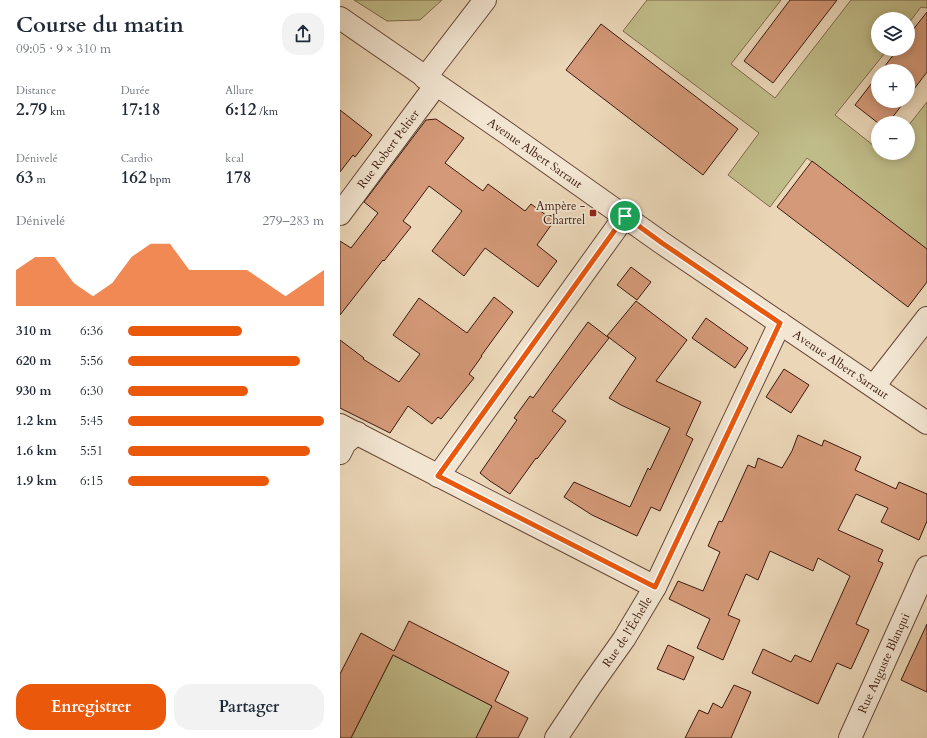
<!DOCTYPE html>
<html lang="fr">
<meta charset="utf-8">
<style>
body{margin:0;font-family:Cardo,serif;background:#f2f2f3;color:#1f2937;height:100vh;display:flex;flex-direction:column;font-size:15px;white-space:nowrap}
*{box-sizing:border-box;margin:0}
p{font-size:13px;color:#747a83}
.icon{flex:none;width:22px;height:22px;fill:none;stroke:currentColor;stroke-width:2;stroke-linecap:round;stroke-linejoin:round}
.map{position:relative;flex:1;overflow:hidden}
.side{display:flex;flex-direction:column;background:#fff;width:340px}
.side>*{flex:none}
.controls{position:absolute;left:531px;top:12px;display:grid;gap:8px}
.controls a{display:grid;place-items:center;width:44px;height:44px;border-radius:50%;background:#fff;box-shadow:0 2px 10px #0003;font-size:20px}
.pin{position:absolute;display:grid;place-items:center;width:34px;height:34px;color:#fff;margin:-17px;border:2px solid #fff;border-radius:50%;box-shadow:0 1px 4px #0007}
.round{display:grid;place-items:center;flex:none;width:42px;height:42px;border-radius:16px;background:#f2f2f3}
.overview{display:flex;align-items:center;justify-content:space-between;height:68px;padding:0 16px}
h1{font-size:22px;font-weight:600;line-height:30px}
.figures{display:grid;grid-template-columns:repeat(3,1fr);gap:6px;height:68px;padding:4px 16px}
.figures div{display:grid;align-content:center}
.figures b{font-size:17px;font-weight:600}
.figures small{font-size:11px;font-weight:400}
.figures p{font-size:11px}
.chart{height:112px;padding:8px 16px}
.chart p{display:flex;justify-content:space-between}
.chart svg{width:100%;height:72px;margin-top:4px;fill:#ea580c;opacity:.7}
.cta{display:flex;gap:8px;margin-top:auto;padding:8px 16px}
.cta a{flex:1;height:46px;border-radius:16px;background:#ea580c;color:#fff;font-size:16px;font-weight:600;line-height:46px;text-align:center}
.cta a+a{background:#f2f2f3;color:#1f2937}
ul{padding:0 16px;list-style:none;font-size:13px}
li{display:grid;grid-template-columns:64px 48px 1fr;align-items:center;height:30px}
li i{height:10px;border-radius:5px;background:#ea580c}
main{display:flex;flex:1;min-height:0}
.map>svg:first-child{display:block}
.green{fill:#c0bc89;stroke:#7e6a4b}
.building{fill:#d49978;stroke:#3c190d}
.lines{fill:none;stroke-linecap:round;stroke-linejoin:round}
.minor-casing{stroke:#684838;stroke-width:24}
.minor{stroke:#f2e5d1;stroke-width:22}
.route-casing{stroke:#fff;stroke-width:8}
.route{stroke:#ea580c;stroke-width:5}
.poi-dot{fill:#8f2418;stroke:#f2e5d1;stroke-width:1.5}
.labels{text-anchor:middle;stroke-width:3.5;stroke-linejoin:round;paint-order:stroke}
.street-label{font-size:12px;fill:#3c190d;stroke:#f2e5d1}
.poi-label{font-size:12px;fill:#3c190d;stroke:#f2e5d1;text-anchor:end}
</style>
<main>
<section class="side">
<div class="overview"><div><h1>Course du matin</h1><p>09:05 · 9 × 310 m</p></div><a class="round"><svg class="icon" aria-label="share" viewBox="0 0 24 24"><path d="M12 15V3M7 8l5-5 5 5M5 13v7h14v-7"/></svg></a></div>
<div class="figures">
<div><p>Distance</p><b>2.79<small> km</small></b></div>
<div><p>Durée</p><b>17:18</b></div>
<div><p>Allure</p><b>6:12<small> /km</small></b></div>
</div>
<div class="figures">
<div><p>Dénivelé</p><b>63<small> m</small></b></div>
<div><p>Cardio</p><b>162<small> bpm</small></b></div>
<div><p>kcal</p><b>178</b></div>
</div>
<div class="chart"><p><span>Dénivelé</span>279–283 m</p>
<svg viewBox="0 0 160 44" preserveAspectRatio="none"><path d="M0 44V22L10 14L20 14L30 30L40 38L50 30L60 14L70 6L80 6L90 22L100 22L110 22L120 22L130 30L140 38L150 30L160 22V44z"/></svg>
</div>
<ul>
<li><b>310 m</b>6:36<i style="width:58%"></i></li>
<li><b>620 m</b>5:56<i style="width:88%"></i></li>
<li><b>930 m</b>6:30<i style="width:61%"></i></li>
<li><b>1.2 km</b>5:45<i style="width:100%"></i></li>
<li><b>1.6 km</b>5:51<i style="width:93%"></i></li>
<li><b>1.9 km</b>6:15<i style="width:72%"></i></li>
</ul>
<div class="cta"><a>Enregistrer</a><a>Partager</a></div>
</section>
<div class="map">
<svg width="587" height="738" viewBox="0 0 587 738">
<rect width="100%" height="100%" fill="#ebd7b8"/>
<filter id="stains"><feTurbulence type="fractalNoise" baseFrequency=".005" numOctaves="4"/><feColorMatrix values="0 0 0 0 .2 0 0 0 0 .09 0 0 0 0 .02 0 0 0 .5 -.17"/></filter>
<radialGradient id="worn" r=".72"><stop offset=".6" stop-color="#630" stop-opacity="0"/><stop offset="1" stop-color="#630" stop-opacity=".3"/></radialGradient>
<path class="green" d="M14,0H102L80,20L47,21Z
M307,0H441L391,64L435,98L511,0H587V8L581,7L568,24V19H538V49H548L495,115L538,149V153L545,154L546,153H568V126L587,102V250L467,158L430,207L388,175L419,133L283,31Z
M53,655L152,706L136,738H11Z"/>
<path class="building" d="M450,0H497L433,83L404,61Z
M587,12V72L568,97V71H541L558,49H568V36Z
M261,24L398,129L363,175L226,70Z
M538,75V101H565L548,123H538L515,105Z
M0,110L32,135L15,157L13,155L0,172Z
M96,119L124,138L105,163L143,191L148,184L185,211L191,204L214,221L197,245L217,261L198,287L145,248L124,276L92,251L122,211L89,186L63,221L71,227L44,261L43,260L0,315V241L11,248L38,213L24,202L86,120Z
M472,161L587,249V282L568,307L437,207Z
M291,267L311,282L297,300L277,285Z
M154,297L173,312L141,356H142L129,374L134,378L101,419L98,417L92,424L68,406L50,433L0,408V340L24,358L23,359L59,382L80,354L53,335L79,298L127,333Z
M296,301L347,340L316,381L361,402L346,435L353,439L320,511L311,507L297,536L252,515L224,497L234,482L290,507L308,468L310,470L330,428L281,405L269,398L296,358L267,336Z
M366,318L408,348L395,368L352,338Z
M248,322L269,338L212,411L226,421L197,459L196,458L170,494L150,481L140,473L177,420L174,418L190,396L193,398Z
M444,369L469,385L451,413L426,397Z
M458,435L482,446L484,440L521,457L515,470L556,489L559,482L587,494V521L579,540L541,522L548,508L516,494L498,530L543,550L538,561L543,563L516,624L529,630L511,669L497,663L478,704L412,673L423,649L451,662L455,655L471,662L510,576L478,558L473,571L430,551L418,580L406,574L388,615L400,620L383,660L357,648L370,619L329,599L338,581L363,591L380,552L368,546L379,521L382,522L408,465L415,468L418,458L442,468L452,451Z
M69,621L169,672L155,701L188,718L178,738H136L152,706L53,655L11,738H0V674L21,633L54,651Z
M587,624V692L561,680Z
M328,645L354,657L344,680L317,669Z
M394,685L411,692L391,738H345L359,710L368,714L373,703L382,708Z"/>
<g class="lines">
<defs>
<g id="minor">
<path id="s1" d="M0,18L168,134L322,243L587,423"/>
<path d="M85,78L145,0"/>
<path id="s2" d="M0,214L96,85"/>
<path d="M534,386L587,318"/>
<path d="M0,425L315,587"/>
<path d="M0,453L5,443L17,433"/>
<path d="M98,476L285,216"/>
<path id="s3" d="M216,738L250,687L284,639L315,587L440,323"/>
<path id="s4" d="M510,738L587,567"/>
</g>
</defs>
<use href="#minor" class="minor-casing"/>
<use href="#minor" class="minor"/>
</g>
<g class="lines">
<defs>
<path id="route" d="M285,216L322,243L440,323L315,587L98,476Z"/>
</defs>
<use href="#route" class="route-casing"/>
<use href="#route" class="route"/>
</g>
<rect class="poi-dot" x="249" y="209" width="8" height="8" rx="2"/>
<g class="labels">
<g class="street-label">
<text dy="4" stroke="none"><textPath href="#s2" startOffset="81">Rue Robert Peltier</textPath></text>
<text dy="4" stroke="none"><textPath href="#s1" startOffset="237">Avenue Albert Sarraut</textPath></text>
<text dy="4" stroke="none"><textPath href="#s1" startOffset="609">Avenue Albert Sarraut</textPath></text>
<text dy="4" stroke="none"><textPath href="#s3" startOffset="128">Rue de l'Échelle</textPath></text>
<text dy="4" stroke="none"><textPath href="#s4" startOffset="82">Rue Auguste Blanqui</textPath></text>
</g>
<g class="poi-label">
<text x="245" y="210">Ampère -<tspan x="245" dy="14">Chartrel</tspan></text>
</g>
</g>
<rect width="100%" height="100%" filter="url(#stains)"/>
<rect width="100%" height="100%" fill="url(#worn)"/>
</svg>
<div class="controls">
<a><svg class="icon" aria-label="layers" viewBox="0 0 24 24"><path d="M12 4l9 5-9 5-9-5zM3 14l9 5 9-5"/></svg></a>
<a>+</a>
<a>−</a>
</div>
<div class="pin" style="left:285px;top:216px;background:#1e9e55"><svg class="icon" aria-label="arrive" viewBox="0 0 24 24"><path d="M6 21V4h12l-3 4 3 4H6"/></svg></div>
</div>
</main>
